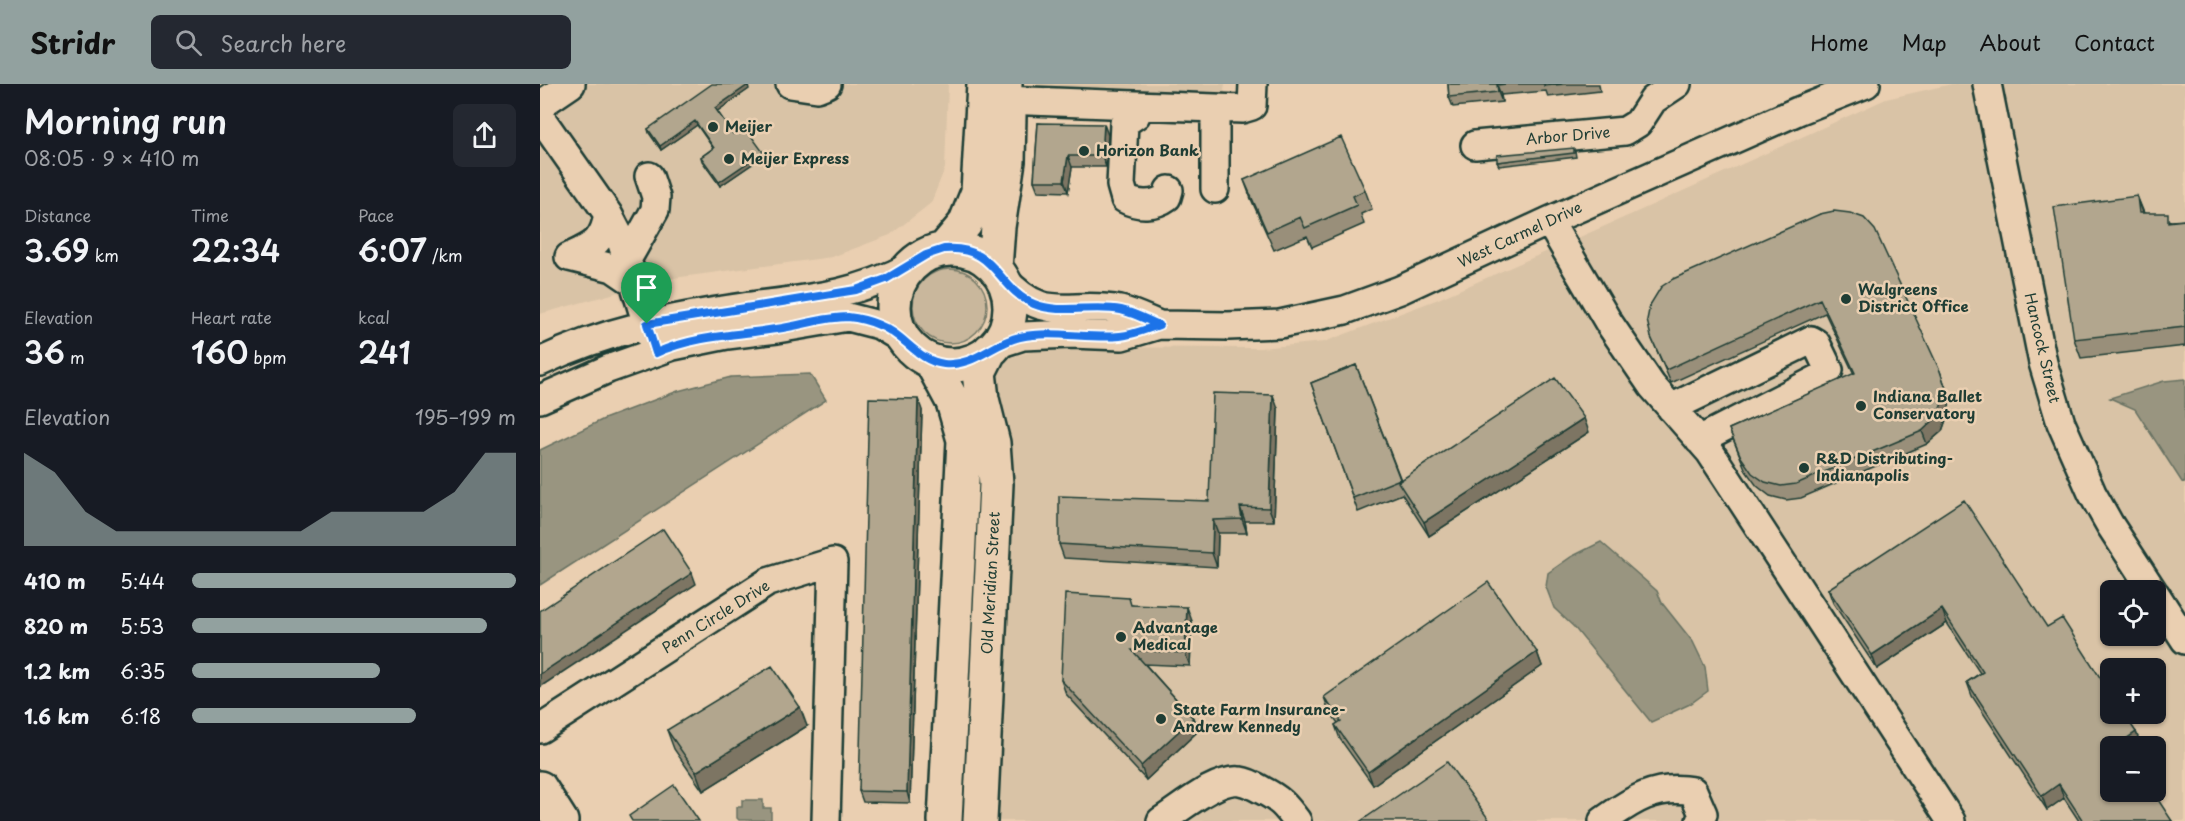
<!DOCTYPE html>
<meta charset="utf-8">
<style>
body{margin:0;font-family:"Playpen Sans",sans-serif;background:#242831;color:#f1f3f6;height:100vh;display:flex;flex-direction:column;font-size:22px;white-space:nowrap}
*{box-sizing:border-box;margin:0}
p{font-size:20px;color:#9ea1a6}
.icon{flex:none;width:33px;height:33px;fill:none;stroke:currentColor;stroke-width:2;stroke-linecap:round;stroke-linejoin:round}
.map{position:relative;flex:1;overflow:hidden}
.details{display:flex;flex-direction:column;background:#171b24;width:540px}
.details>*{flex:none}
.controls{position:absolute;left:1560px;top:496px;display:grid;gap:12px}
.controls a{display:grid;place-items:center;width:66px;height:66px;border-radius:9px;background:#171b24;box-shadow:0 2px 4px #0004;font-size:30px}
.pin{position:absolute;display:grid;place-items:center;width:51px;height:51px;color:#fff;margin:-62px -26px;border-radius:50% 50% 50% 0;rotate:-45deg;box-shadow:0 0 6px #0007}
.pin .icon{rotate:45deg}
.round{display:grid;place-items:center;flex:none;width:63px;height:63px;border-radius:9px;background:#242831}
.overview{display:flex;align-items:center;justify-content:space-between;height:102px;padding:0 24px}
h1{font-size:33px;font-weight:600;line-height:45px}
.stats{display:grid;grid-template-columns:repeat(3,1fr);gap:9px;height:102px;padding:6px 24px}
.stats div{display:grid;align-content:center}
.stats b{font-size:30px;font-weight:600}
.stats small{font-size:16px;font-weight:400}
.stats p{font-size:16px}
.chart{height:168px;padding:12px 24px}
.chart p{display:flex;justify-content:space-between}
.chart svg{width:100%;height:108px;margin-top:6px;fill:#92a19f;opacity:.7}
ul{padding:0 24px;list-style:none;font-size:20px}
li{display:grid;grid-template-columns:96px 72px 1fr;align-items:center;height:45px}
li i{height:15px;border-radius:8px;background:#92a19f}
header{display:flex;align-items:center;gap:36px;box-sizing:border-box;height:84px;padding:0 30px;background:#92a19f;color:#111}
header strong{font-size:28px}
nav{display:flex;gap:33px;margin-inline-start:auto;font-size:21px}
.search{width:420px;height:54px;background:#242831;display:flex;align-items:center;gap:15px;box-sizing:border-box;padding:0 21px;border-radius:9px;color:#9ea1a6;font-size:22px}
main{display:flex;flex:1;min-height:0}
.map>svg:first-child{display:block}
.built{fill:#d9c3a6;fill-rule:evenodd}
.green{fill:#c9b79c;stroke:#747a68;stroke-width:1.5}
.water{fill:#999580;stroke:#687262;stroke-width:1.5}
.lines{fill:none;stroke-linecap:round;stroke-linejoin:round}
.minor-casing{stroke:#1f3d34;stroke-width:32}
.major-casing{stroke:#1f3d34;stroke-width:38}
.minor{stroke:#eacfb1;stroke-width:27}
.major{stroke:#eacfb1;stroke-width:33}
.wall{fill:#998f7a;stroke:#1f3d34;stroke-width:1.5}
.shaded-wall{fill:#7d7463;stroke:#1f3d34;stroke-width:1.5}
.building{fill:#b2a68e;stroke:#1f3d34;stroke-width:1.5}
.route-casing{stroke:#fff;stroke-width:12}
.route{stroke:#1a73e8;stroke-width:8}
.poi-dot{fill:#1f3d34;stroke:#eacfb1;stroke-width:2}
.labels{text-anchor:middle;stroke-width:5;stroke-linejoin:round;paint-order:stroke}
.poi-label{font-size:15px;font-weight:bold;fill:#1f3d34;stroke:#eacfb1;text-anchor:start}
.street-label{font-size:15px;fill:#1f3d34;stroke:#eacfb1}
</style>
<header>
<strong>Stridr</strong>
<div class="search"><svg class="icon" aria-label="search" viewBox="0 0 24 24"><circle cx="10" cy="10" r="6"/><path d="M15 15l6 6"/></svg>Search here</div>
<nav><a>Home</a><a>Map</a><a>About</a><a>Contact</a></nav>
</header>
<main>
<section class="details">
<div class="overview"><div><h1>Morning run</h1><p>08:05 · 9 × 410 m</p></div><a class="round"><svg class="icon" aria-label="share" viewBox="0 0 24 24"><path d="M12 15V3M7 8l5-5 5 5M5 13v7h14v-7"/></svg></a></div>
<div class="stats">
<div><p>Distance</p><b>3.69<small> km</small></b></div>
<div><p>Time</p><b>22:34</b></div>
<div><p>Pace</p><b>6:07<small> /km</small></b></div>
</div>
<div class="stats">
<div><p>Elevation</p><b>36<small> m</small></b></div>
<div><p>Heart rate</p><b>160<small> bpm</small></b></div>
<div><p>kcal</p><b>241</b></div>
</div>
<div class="chart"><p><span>Elevation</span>195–199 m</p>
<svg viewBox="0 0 160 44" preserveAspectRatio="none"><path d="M0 44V6L10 14L20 30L30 38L40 38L50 38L60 38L70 38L80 38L90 38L100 30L110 30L120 30L130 30L140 22L150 6L160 6V44z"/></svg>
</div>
<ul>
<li><b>410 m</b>5:44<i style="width:100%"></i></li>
<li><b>820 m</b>5:53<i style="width:91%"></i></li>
<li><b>1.2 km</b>6:35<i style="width:58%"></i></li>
<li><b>1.6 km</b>6:18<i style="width:69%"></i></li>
</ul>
</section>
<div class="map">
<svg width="1645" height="737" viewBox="0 0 1645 737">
<rect width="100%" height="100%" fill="#eacfb1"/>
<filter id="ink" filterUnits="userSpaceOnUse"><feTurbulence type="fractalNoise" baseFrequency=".0167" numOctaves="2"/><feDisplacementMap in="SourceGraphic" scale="12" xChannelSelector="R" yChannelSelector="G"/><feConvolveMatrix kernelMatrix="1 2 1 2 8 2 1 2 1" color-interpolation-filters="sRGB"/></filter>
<g filter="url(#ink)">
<path class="built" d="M0,0H408L405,84L391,119L350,151L292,173L126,195L0,230Z
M482,0H685L684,6L688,13L494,5Z
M1412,0H1645V737H447L453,286L460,276L510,263L719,264L784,258L896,216L1090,131L1346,15ZM1570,507H1616V552H1570ZM1570,585H1616V630H1570ZM1570,663H1616V708H1570Z"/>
<path class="green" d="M373 222a37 37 0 1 1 74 0a37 37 0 1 1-74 0Z"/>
<path class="water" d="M270,290L286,316L0,501V366L64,335L138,307L191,293Z
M1645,295V399L1642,398L1595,325L1570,314L1624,297Z
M1061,458L1117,507L1122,519L1153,558L1165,583L1168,607L1150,620L1111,638L1034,543L1014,524L1006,503L1008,489L1031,473Z
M202,716H223V724H231V736H199L197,734V723H202Z"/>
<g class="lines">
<defs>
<path id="minor" d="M250,0L277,4L287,0
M1447,0L1503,279L1521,339L1552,409L1570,441L1613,507
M464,16L702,25L712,22L713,0
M0,21L31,0
M596,31L584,39L581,101L585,115C598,122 615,122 627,113L629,106
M0,33L68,130L80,153L112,257
M935,61L1085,47L1098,39L1113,16L1137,0
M675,105V24
M1009,137L1069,239L1112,302L1170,368L1411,737
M29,173L73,184L95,199
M29,173C53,162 64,158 68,130
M88,174L115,126L116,113L109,92
M463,194C506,242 528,216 580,226C593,229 607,236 619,241
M455,261L483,252L531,250L582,252L619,241L688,242L740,240L805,226L860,206L1009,137L1258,27L1326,0
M0,278C64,247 133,233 203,223C264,215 315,212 371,182
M0,315L68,285L133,262L187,251L237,245L308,233L339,241L364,256
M1131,324L1271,256L1276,259L1289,286L1286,291L1159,356
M1616,511L1645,556
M0,645L228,498L293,478L286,737
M621,737C640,725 678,693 700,697C708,698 715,702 722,706C740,715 745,721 757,737
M1063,737C1092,716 1116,700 1153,707L1163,730L1160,737"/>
<path id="major" d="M404,165L425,140L438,108L444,0
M354 223a58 58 0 1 1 116 0a58 58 0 1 1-116 0Z
M455,184L458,143L468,77L469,31L464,16L465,0
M391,277L413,318L424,356L405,737
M0,704L21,737
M440,737L456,400L453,359L442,315L439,288L450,266"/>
</defs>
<use href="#minor" class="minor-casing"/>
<use href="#major" class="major-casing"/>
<use href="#minor" class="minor"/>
<use href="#major" class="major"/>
</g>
<path class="wall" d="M908,0H1059L1060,7L1008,13L1006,7L961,11L962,18L913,23L909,13Z
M209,5L177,27L193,50L224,72L180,102L162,77L161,73L173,64L157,41L121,66L109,49L108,45Z
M498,39L568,51L566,83H532L528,108L498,107L494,97Z
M1035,67L1036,73L959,82L957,78Z
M704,96L825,106L832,125L821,130L824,140L772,163L767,152L734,166L711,115Z
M1597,112L1604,129L1631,137L1645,136V262L1541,274L1534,255Z
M1280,130L1400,287L1410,316L1408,330L1402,347L1387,360L1261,414L1246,416L1230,412L1217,402L1206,387L1189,345L1314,290L1285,229L1131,299L1111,253Z
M816,281L861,396L1049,348L889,452L862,410L818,428L771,299Z
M738,325L734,437H705L707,449H678L677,483L524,474L519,460L669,417Z
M382,326L370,719L323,718L319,707Z
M1288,505L1507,543L1596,648L1601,662L1600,663H1570L1632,737H1539L1524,714L1507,726L1432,612L1427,598L1440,589L1407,539L1337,585L1293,519Z
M592,521L652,537L650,582L605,580L653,634L658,647L606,696L526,610L521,596Z
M997,568L1002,582L833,701L800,655L795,641L798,639L789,627L784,613Z
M267,642L163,707L134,665L127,646Z"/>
<path class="shaded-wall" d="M208,1L209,5L176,28L175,24Z
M957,1L961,11L962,18L958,8Z
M155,37L157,41L121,66L120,62Z
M564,40L568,51L566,83L562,72Z
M223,68L224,72L180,102L179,98Z
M528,72L532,83L528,108L524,97Z
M1597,112L1604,131L1599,129Z
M1405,302L1410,316L1408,330L1402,347L1387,360L1382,347Z
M733,311L738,325L734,437L729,424Z
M378,315L382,326L370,719L367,708Z
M1044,334L1049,348L889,452L884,438Z
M700,423L705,437L707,449L702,435Z
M673,436L678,449L677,483L672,469Z
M152,489L156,500L0,603V590Z
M647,523L652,537L650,582L645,569Z
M1402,525L1407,539L1337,585L1332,571Z
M997,568L1002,582L833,701L828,688Z
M260,623L267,642L163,707L156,688Z
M653,634L658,647L606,696L601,682Z
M1596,648L1601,662L1600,663H1582L1580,659Z
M1519,700L1524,714L1507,726L1502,712Z"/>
<path class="building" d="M172,0H207L208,1L175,24L193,50L204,42L223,68L179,98L161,73L174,64L155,37L120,62L108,45Z
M908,0H966L957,1L958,8L909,13Z
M1004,0H1026L1004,2Z
M498,39L564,40L562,72H528L524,97H494Z
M801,53L825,106L813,112L817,121L765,144L760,133L727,148L704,96Z
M1034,64V69L957,78V71Z
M1597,112L1599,129H1628V138L1645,136V243L1534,255L1514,123Z
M1294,127L1310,129L1324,134L1335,146L1400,287L1405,302L1403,316L1397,333L1382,347L1256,400L1241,402L1225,398L1212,389L1201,373L1189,345L1315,289L1280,215L1126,286L1111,253L1107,236L1110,221L1121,203L1133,195L1280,130Z
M816,281L860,395L813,414L771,299Z
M1015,294L1044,334L884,438L858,398Z
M673,309L733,311L729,424L700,423L702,435L673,436L672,469L519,460V412L669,417Z
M329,314L378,315L367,708L319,707Z
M1424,416L1507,543L1522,534L1570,609V630H1584L1596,648L1580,659L1583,663H1570V708H1613L1632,737H1543L1519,700L1502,712L1427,598L1443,588L1402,525L1332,571L1288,505Z
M123,445L152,489L0,590V527Z
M948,498L997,568L828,688L795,641L801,637L784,613Z
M525,510L589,514L591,521L647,523L645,569L592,566L653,634L601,682L521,596Z
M232,582L260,623L156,688L127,646Z
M907,678L950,737H821Z
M134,701L159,737H92L89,732Z"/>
</g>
<g class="lines" filter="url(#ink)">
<defs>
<path id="route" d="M404,165C457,161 456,204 494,220C521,231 553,220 581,226C594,229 607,236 619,241C607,245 593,251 580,252C547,255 513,246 480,253C452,259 434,283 404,280C377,277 364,250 339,241C330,237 318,234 308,233C284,233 260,242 236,245C196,251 154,252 116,269L107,240L316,206L346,195L386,171Z"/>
</defs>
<use href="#route" class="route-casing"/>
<use href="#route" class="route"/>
</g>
<g class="poi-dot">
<circle cx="173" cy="43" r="6"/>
<circle cx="544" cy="67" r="6"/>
<circle cx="189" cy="75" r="6"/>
<circle cx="1306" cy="215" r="6"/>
<circle cx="1321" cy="322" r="6"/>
<circle cx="1264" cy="384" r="6"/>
<circle cx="581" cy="553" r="6"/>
<circle cx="621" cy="635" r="6"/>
</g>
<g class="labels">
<g class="poi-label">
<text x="185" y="48">Meijer</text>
<text x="556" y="72">Horizon Bank</text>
<text x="201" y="80">Meijer Express</text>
<text x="1318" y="211">Walgreens<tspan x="1318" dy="17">District Office</tspan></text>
<text x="1333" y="318">Indiana Ballet<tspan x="1333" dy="17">Conservatory</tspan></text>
<text x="1276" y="380">R&amp;D Distributing-<tspan x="1276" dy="17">Indianapolis</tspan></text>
<text x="593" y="549">Advantage<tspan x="593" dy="17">Medical</tspan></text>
<text x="633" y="631">State Farm Insurance-<tspan x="633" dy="17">Andrew Kennedy</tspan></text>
</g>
<g class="street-label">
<text transform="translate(1028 52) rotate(-5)" y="5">Arbor Drive</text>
<text transform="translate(980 151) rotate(-25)" y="5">West Carmel Drive</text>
<text transform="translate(1502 264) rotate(77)" y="5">Hancock Street</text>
<text transform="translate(451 499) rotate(-87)" y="5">Old Meridian Street</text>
<text transform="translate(176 533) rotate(-32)" y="5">Penn Circle Drive</text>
</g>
</g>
</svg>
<div class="controls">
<a><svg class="icon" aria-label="locate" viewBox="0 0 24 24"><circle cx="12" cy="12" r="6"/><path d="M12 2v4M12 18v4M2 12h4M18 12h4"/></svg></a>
<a>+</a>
<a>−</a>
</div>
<div class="pin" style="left:107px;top:240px;background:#1e9e55"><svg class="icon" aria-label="arrive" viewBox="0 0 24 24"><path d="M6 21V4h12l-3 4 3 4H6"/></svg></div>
</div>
</main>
